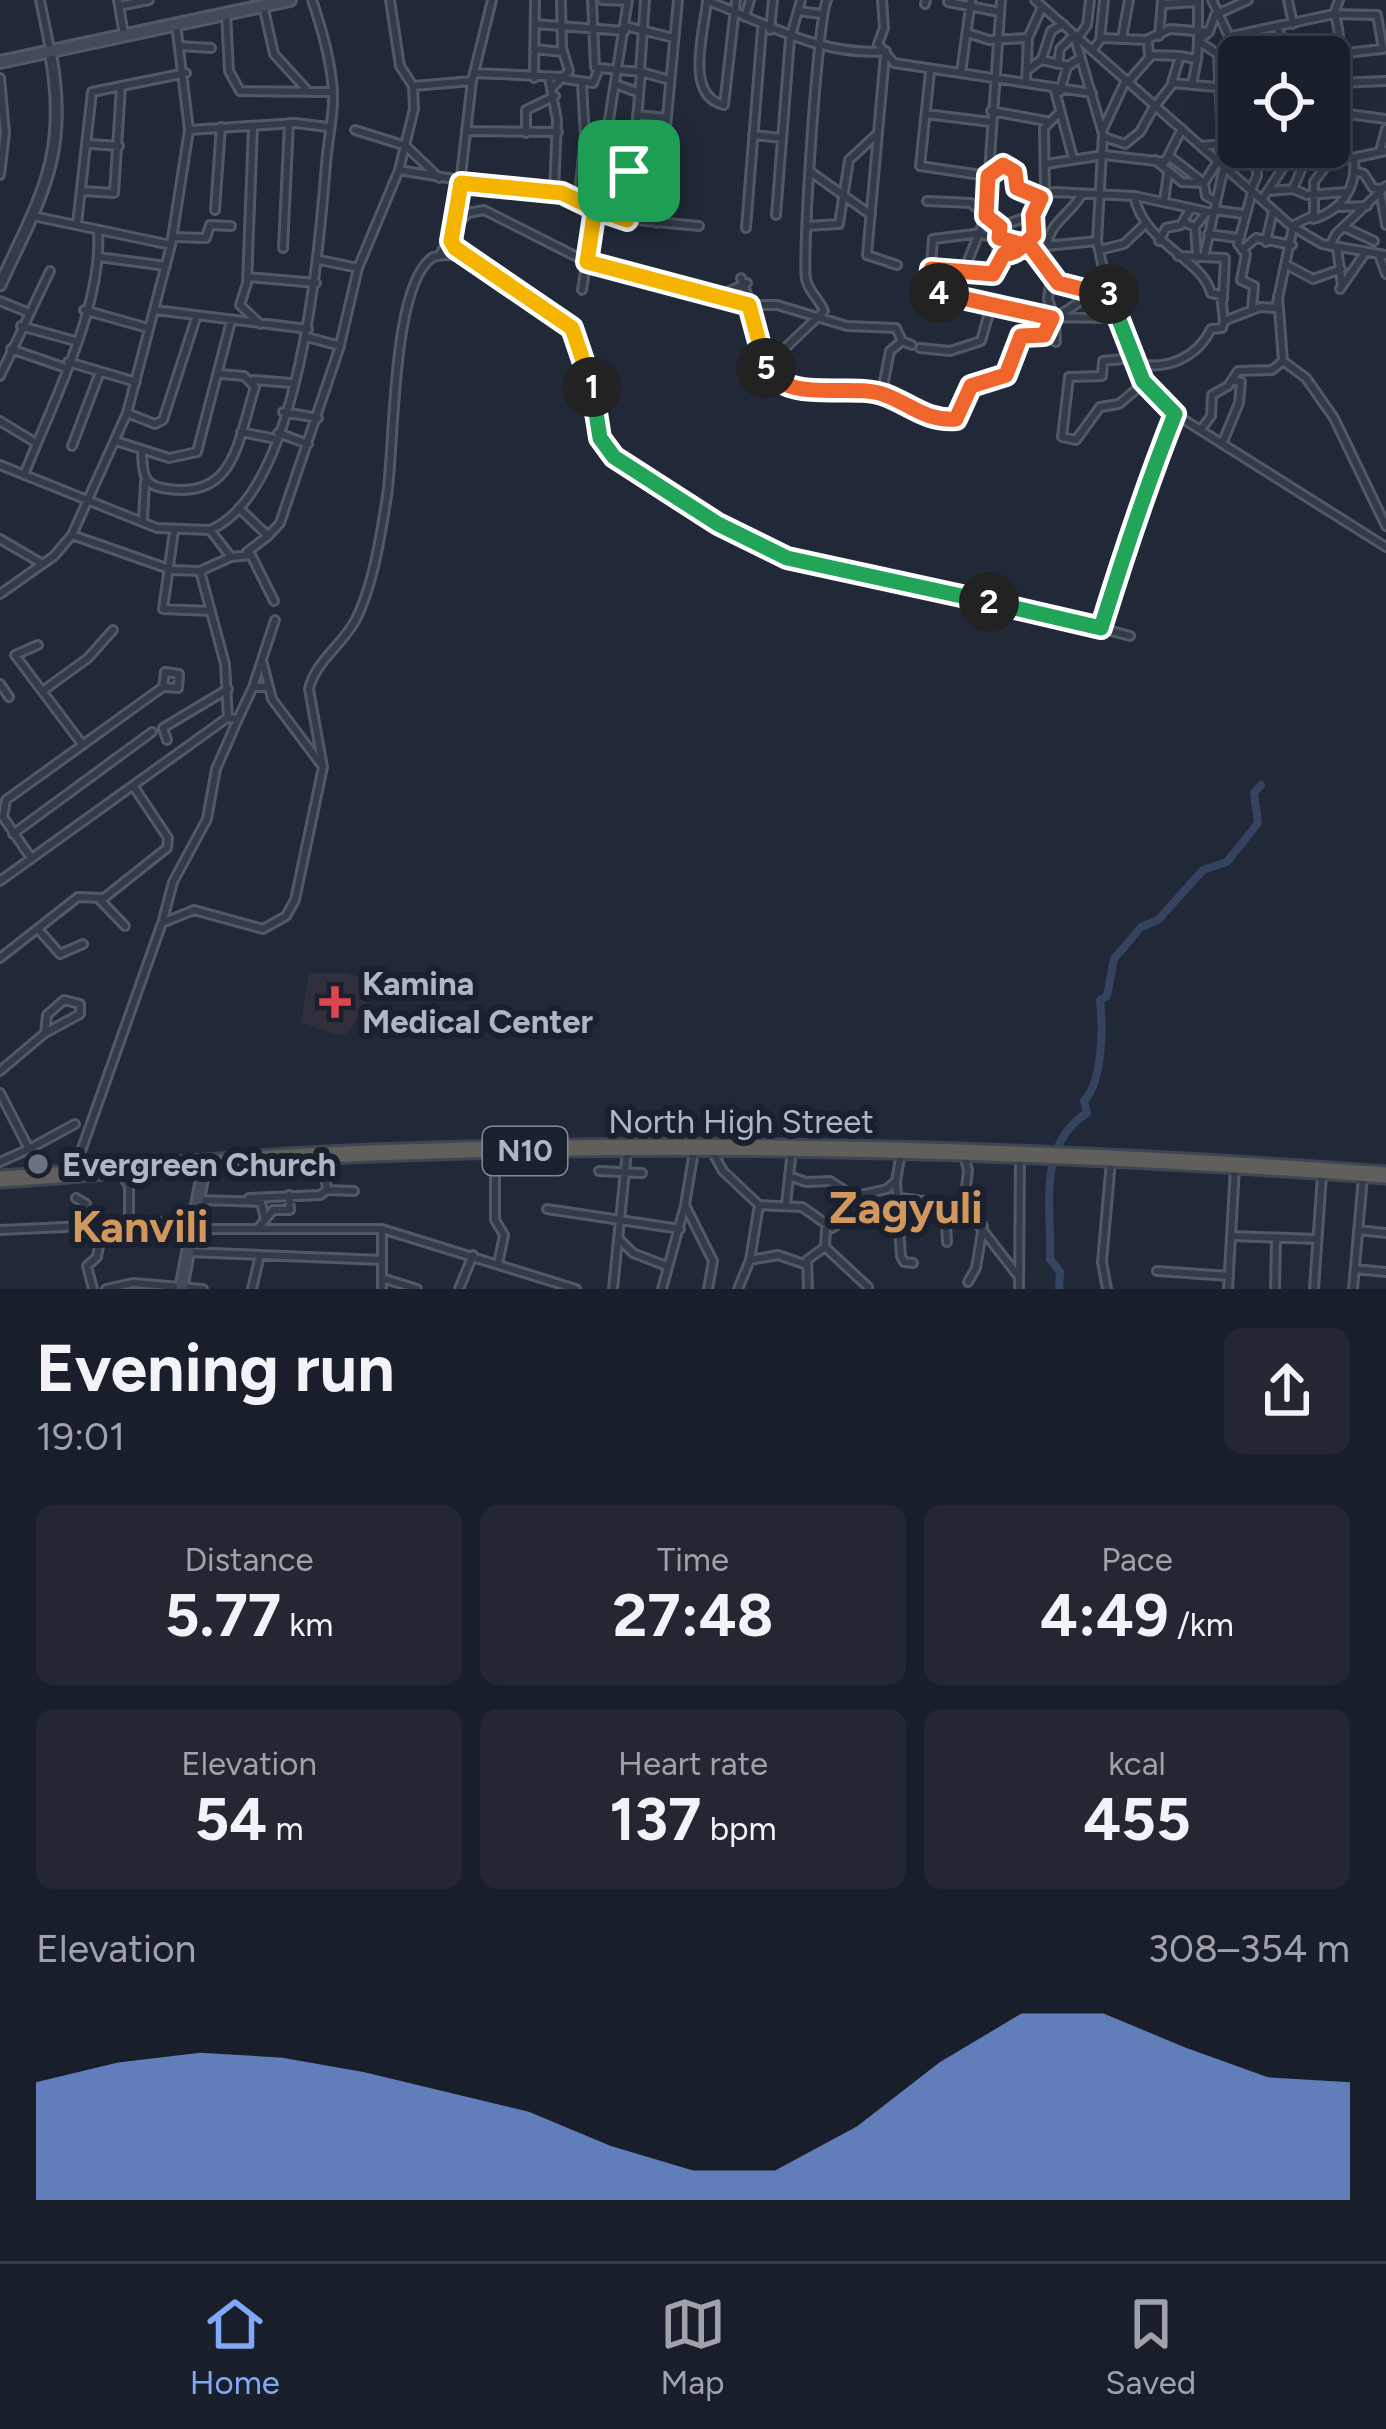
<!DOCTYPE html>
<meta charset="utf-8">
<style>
body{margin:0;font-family:Figtree,sans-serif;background:#222732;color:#f1f3f6;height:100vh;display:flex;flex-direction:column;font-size:45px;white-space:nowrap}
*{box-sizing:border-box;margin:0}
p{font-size:39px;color:#9fa2a8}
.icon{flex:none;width:66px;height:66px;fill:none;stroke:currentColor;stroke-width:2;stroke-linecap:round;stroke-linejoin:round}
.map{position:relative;height:1289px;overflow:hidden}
.side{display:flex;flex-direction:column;background:#191f2a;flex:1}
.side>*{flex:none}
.tools{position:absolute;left:1218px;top:36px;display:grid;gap:24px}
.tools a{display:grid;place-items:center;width:132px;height:132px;border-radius:18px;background:#191f2a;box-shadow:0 6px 30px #0003,0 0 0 3px #373d47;font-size:60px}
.pin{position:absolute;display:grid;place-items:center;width:102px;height:102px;color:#fff;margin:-51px;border-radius:24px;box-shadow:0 6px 18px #0006}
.km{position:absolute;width:60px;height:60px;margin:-30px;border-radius:50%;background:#222;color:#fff;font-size:33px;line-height:60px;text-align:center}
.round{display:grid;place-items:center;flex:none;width:126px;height:126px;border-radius:18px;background:#222732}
.head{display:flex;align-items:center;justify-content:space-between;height:204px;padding:0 36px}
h1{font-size:66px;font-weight:700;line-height:90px}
.metrics{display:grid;grid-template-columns:repeat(3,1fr);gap:18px;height:204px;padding:12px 36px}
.metrics div{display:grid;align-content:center;border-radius:18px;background:#222732;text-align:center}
.metrics b{font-size:60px;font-weight:700}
.metrics small{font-size:33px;font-weight:400}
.metrics p{font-size:33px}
.chart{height:336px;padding:24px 36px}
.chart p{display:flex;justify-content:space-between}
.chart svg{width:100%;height:216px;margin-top:12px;fill:#81a7f7;opacity:.7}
.tabs{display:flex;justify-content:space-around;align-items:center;height:168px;border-top:3px solid #373d47;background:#191f2a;font-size:33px;color:#9fa2a8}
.tabs a{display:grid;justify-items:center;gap:6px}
.tabs .active{color:#81a7f7}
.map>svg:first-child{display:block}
.medical{fill:#312f3c}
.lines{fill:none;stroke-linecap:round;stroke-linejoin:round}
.river{stroke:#34435f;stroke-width:8}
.minor-casing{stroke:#515966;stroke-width:12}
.tertiary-casing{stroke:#515966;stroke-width:15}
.secondary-casing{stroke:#515966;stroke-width:16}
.trunk-casing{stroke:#3e4653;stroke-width:21}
.minor{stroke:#343b48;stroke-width:6}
.tertiary{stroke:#343b48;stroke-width:9}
.secondary{stroke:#424a5b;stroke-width:10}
.trunk{stroke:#605f5c;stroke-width:15}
.split-1-casing{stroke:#fff;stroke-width:24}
.split-2-casing{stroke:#fff;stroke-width:24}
.split-3-casing{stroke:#fff;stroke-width:24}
.split-4-casing{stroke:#fff;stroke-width:24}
.split-5-casing{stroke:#fff;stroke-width:24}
.split-6-casing{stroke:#fff;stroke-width:24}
.split-1{stroke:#f5b400;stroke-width:15}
.split-2{stroke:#22a559;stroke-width:15}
.split-3{stroke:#22a559;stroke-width:15}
.split-4{stroke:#f0652b;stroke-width:15}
.split-5{stroke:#f0652b;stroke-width:15}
.split-6{stroke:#f5b400;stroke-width:15}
.health-dot{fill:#e0444e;stroke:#1a202d;stroke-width:4.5}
.worship-dot{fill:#6b7280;stroke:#1a202d;stroke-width:4.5}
.labels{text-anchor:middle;stroke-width:12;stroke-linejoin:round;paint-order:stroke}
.shield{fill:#1a202d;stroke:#828997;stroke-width:3}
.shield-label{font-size:30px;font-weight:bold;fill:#aeb6c5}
.poi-label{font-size:33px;font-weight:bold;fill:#aeb6c5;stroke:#1a202d;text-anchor:start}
.street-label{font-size:33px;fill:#aeb6c5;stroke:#1a202d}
.district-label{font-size:45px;font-weight:bold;fill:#d2975c;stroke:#1a202d}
</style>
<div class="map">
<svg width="1386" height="1289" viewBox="0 0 1386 1289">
<rect width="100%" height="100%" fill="#212938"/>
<path class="medical" d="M309,973H346L379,983L348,1033L337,1035L301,1022Z"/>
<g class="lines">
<path class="river" d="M1059,1289L1060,1272L1050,1259C1052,1210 1036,1145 1087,1113L1084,1101C1103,1081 1103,1027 1100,1000L1107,996L1114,959L1141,927L1158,920L1203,870L1227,862L1258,823L1254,793L1261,785"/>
<defs>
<path id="minor" d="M40,0L50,49
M118,0L124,35
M592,0L595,67
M602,0L627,1
M882,0L884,28L878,44L894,63L1092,93
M1035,0L1290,225L1322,244L1386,255
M1198,0V41L1218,54L1222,144L1201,146
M1212,0L1239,58
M1288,0L1293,24
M707,1C704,32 684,96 724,105L736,0
M708,1C766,23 821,57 886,51
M948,2L1000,12
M925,4L926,0
M1163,4L1198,2
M263,5L274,54L306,89
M119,6L149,0
M798,11L822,14
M226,13L229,71L240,91L333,92
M745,17L750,0
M535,24L625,31
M625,26L674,38
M1278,29L1291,57
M770,30L773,0
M967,33L989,40L1028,38L1042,7
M1074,35L1103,134L1097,241L1108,292L1144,383L1175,414L1386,547
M1159,36L1162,0
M1231,36L1334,14L1339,0
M1122,38L1129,0
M1077,39L1087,25L1090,0
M1100,40L1104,0
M180,46L211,48
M534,49L563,52
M1093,49L1102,38L1146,40L1170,29L1209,32
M885,55L867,255L897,265
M1150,55L1180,56
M1308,57L1382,49
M1041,60L1069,66
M1058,64L1060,49L1074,35
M1029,69L1042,59L1051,31L1063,24
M640,71L645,0
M641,72L670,80
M930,72L920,166L988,176L1007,166L1017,177V188L1041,198L1054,192L1134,196C1145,246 1202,258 1211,293L1221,295L1224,321
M474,73L564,77
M961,73L971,0
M0,78L5,133L0,175
M534,78L535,0
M549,78L557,120L554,192
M566,79L593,83L599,68L641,72L633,167L601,168
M1026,82L1028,38
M1128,82L1149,58L1148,40
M1172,83L1239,89
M1336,83L1386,81
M615,84L637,92
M1192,85L1197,59
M413,86L472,81
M553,87L569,71L562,48L561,0
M1055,91L1073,158
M1060,92L1067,67L1080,58
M1156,105L1171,86L1180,56L1197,59L1198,41L1209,32L1215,15L1248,0
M991,111L1046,121
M1333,112L1386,119
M926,114L990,122
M637,115L667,118
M253,127L247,283L240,305L260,324
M1103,129L1126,80
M189,130L295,123L328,127
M355,130L406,146L439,178
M466,131L558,132
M526,133V110L555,96
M753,135L782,138
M1329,135C1338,108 1345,38 1334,14L1377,15L1383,49
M1104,137L1125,144L1140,132L1155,105
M636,140L663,150
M90,144L119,146
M1222,144H1239
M1380,151L1386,129
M1169,156L1204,183L1218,161
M1155,160L1182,182L1204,183L1206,196L1215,201
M1046,164L1104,155L1165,162L1182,129
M399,170L460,180
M1355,171L1364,174L1373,188L1383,189
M812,173L871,215
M461,183L562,193L625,219L699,226
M598,183L627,185
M1293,189L1307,195L1347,192
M1251,190L1257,176V147
M82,191L114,193L121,87
M1269,191L1293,189L1304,163L1327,151
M1045,193L1044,128L1058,114
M1135,196L1213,213
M1381,196L1386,225
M1262,200L1286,163L1288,147
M927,201L971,203L998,227L1033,215
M1164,201L1168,173
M578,202L585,136L582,84
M1340,207L1367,206
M215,210L221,127
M1214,210L1244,214
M776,215L790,39L801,0
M33,216L171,245
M1313,219C1341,211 1357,188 1354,159
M627,220L629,171L659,179
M1183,222L1195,227L1206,213
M657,223L678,0
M77,224L92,92L186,73
M807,226L839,224L849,160L875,136
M1292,226L1314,215V182L1328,163L1386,151
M455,227L468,213L484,210L587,262L624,273L742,305H777L847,326L896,328L902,341L912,345
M1000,227L997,251L1002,256
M1195,227L1197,258
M1344,227L1374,241
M746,228L762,29
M982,233L933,239L929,289L1029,317L1117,318
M981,234L1021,246
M1208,234L1238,238
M174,237L206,238L210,225L231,226
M1159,241L1166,228L1181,225L1191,208
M1266,242L1273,211
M1024,243L1055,281L1089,291
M1045,246L1097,241
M1330,246L1336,234L1386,186
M283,248L289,123
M1337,248L1342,286
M1099,250L1124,244L1145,224
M1242,250L1256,238L1292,245
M1035,252L1047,245C1050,222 1072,213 1082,194
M441,253L455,227L472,81L492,0
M1379,255L1386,274
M1178,256L1225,258L1223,299
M99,257L166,266
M1204,257L1224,167
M320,260L358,268L399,170L414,109L413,86L400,66L390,0
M1287,265L1313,279L1341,269
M931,269L993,274L1002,256L1033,235V215L1041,198
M963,273L986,216L1001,0
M248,277L316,283
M1051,277L1048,299L1054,317
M741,278L756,318L759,352L772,378C805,394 842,387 877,392C908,397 917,422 956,419L974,383C1016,374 1008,374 1021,336L1044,335L1048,321C1073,310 1082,296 1107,286
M1340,289L1365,253
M582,290L628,0
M719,296L747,283
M1278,296L1283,361L1306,378L1334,418L1386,526
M0,301L27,312
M1252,309L1254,286L1241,280L1246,254L1238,244L1252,192
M84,310L148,328
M155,310L308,329
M1055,318L1056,342
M21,326L75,341
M340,345L358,268
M920,348L950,351L981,341L991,306
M11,349L66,368
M759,352L780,353L824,311C820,300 808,291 806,279C802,252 818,16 827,0
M1132,358L1103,361L1102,376L1069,377L1062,437L1076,440L1100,407L1119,404L1144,383
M68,362L136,382
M1137,364C1167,370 1197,358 1211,329L1222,328L1224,321L1260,307L1276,308L1293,227
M0,376L50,271
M254,380L291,383
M882,392L890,351L901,342
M283,412L318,418
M127,413L155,424L163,420L196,318
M0,421L36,443
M1202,428L1211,416L1212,395L1228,386L1238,371L1272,370L1283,361
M241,432L276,439
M278,433L308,444
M116,441L169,458L197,452L231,321
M1222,444L1239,403L1241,382L1233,380
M72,446L100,372
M142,453C143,471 142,484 162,488C235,502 237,443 255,387L244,376L220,374
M0,465L157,528L210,530C300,492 319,250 326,164C328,137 336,107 332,81C329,54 321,26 312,0
M24,475C50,408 103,307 98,232
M239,508L268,536L280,523L340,346L307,337
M143,521L145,482
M210,530L231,557L251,555L274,601
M174,531L163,609L211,611
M72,535L172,570L200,571L231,557
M0,539L41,563
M247,552L268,536
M200,571L225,664L228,718
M0,594L54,556L72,535L127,413L171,245L189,130L176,24
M1101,628C1124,557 1146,484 1175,414
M38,645L15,655L82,744
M263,664L272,699L323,767
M0,684L9,697
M253,687L275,620
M44,690L88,658L113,630
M167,740L163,728L228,689
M13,834L152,732
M31,858L3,817L6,800L163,687L178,688L179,674L165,672L163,687
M0,881L227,718L238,719L253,687H266
M100,900L125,926
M163,920L173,882L207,819L216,769L238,719
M38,929L60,954L83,944
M0,958L78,897L104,898L167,848L168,838L134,787
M0,1071L45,1033L80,1014V1004L64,1000L47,1015L45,1033
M0,1093L29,1149L75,1124
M495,1151V1220L504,1235L498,1264
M694,1151L685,1205L713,1261L708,1289
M712,1151L723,1171L759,1205L750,1260L738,1289
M901,1153L896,1181L901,1256L904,1262L913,1263
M964,1154L968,1170L964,1206L1019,1277
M323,1158L327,1190L354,1191
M0,1162L29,1149
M74,1171L162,923L194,910L263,929L286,916L295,900L323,767L309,689C315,662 342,645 355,621C373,587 381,534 387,496C395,444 391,285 433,257C459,250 480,262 501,276C524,292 557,308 574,331C606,378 580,430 630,471C769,586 963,589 1130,636
M599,1171L642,1173
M122,1173L129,1187V1222
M789,1176L806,1182L830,1181L855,1197
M76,1198L86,1204L87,1224
M249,1198L320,1195L327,1190
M901,1198L945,1204L947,1242
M200,1200L261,1202L265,1220L259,1227
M786,1204L792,1150
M759,1205L802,1207L832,1228L849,1216L856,1196L887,1189L896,1181
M547,1209L680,1229
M265,1220L273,1210H290L289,1195
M193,1229H382L576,1289
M382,1229V1289
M826,1229L825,1247L868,1287
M0,1230L194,1221
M1358,1230L1386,1233
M1231,1236L1317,1239
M619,1239L633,1253L664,1265
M189,1252L382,1260
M750,1260L778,1255L807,1265
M1355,1269L1386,1272
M1157,1271L1229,1276
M382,1278L417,1289
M968,1282L976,1268L983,1226
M93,1289L87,1266L97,1257L103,1224
M106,1289L133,1283L203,1289
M252,1289L260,1255
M459,1289L473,1255
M613,1289L627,1151
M662,1289L684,1209
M808,1289L807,1260L825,1247
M1019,1289L1020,1155
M1107,1289L1102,1262L1111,1161
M1228,1289L1235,1167
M1275,1289L1276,1238
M1314,1289L1322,1175
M1353,1289L1363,1177"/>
<path id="tertiary" d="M0,285C41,196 70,154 50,51"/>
<path id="secondary" d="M0,62L290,0
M181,1289L205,1163"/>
<path id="trunk" d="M0,1179C109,1172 217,1160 326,1155C678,1139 1034,1149 1386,1175"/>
</defs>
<use href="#minor" class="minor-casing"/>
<use href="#tertiary" class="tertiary-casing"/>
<use href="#secondary" class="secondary-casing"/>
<use href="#trunk" class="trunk-casing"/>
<use href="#minor" class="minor"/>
<use href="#tertiary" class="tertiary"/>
<use href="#secondary" class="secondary"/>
<use href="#trunk" class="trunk"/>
</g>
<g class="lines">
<defs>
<path id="split-1" d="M592,387L572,328L455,248L451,241L461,183L562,193L595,209L602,168L629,171"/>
<path id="split-2" d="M592,387L600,438L614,457L718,524L787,558L989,602"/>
<path id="split-3" d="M989,602L1101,628C1123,557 1147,484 1175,414L1143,381L1109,294"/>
<path id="split-4" d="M939,293L929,290L931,269L993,274L1004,254C1014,256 1026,243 1034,235L1033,215L1041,198L1017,188L1015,172L1003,165L988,176L986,216L1000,227L999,238L1031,247L1058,283L1089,291L1107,286L1109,294"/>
<path id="split-5" d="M766,368C789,405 851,382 885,395C912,405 925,421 956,419L971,386L1006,375L1021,336L1044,335L1052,318L939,293"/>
<path id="split-6" d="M629,171L627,220L595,209L587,262L749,305L766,368"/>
</defs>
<use href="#split-1" class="split-1-casing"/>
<use href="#split-2" class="split-2-casing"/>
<use href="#split-3" class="split-3-casing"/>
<use href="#split-4" class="split-4-casing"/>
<use href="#split-5" class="split-5-casing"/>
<use href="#split-6" class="split-6-casing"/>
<use href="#split-1" class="split-1"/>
<use href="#split-2" class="split-2"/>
<use href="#split-3" class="split-3"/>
<use href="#split-4" class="split-4"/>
<use href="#split-5" class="split-5"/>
<use href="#split-6" class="split-6"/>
</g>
<path class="health-dot" d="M329 984h12v12h12v12h-12v12h-12v-12h-12v-12h12z"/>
<circle class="worship-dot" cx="38" cy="1164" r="12"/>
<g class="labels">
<rect class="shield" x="483" y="1127" width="84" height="48" rx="9"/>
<g class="shield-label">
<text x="525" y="1161">N10</text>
</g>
<g class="poi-label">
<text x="362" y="995">Kamina<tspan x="362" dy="38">Medical Center</tspan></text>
<text x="62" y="1176">Evergreen Church</text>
</g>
<g class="street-label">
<text x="741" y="1133">North High Street</text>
</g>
<g class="district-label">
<text x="906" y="1223">Zagyuli</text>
<text x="140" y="1242">Kanvili</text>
</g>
</g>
</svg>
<div class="tools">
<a><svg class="icon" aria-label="locate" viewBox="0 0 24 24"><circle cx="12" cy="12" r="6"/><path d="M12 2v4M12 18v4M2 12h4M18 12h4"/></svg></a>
</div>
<div class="pin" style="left:629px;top:171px;background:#1e9e55"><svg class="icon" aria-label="arrive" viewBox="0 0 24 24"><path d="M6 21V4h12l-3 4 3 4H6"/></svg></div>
<b class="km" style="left:592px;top:387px">1</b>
<b class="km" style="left:989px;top:602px">2</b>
<b class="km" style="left:1109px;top:294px">3</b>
<b class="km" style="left:939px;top:293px">4</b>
<b class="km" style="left:766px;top:368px">5</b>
</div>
<section class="side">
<div class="head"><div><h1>Evening run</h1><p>19:01</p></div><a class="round"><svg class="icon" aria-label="share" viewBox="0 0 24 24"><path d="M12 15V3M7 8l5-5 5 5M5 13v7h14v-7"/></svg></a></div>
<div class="metrics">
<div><p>Distance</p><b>5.77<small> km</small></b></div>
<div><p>Time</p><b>27:48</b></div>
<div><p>Pace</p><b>4:49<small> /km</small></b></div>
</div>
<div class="metrics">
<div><p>Elevation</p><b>54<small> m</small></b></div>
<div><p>Heart rate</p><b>137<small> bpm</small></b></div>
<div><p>kcal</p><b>455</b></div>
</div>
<div class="chart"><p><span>Elevation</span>308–354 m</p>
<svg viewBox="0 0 160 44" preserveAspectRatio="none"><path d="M0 44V20L10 16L20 14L30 15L40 18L50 22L60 26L70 33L80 38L90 38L100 29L110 16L120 6L130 6L140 13L150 19L160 20V44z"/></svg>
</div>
</section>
<nav class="tabs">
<a class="active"><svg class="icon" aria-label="home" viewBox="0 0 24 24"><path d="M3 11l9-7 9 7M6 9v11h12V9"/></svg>Home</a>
<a><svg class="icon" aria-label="map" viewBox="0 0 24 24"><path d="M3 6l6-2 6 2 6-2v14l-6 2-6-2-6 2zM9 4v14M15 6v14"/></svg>Map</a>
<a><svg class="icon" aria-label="saved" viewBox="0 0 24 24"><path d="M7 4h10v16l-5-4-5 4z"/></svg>Saved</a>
</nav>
